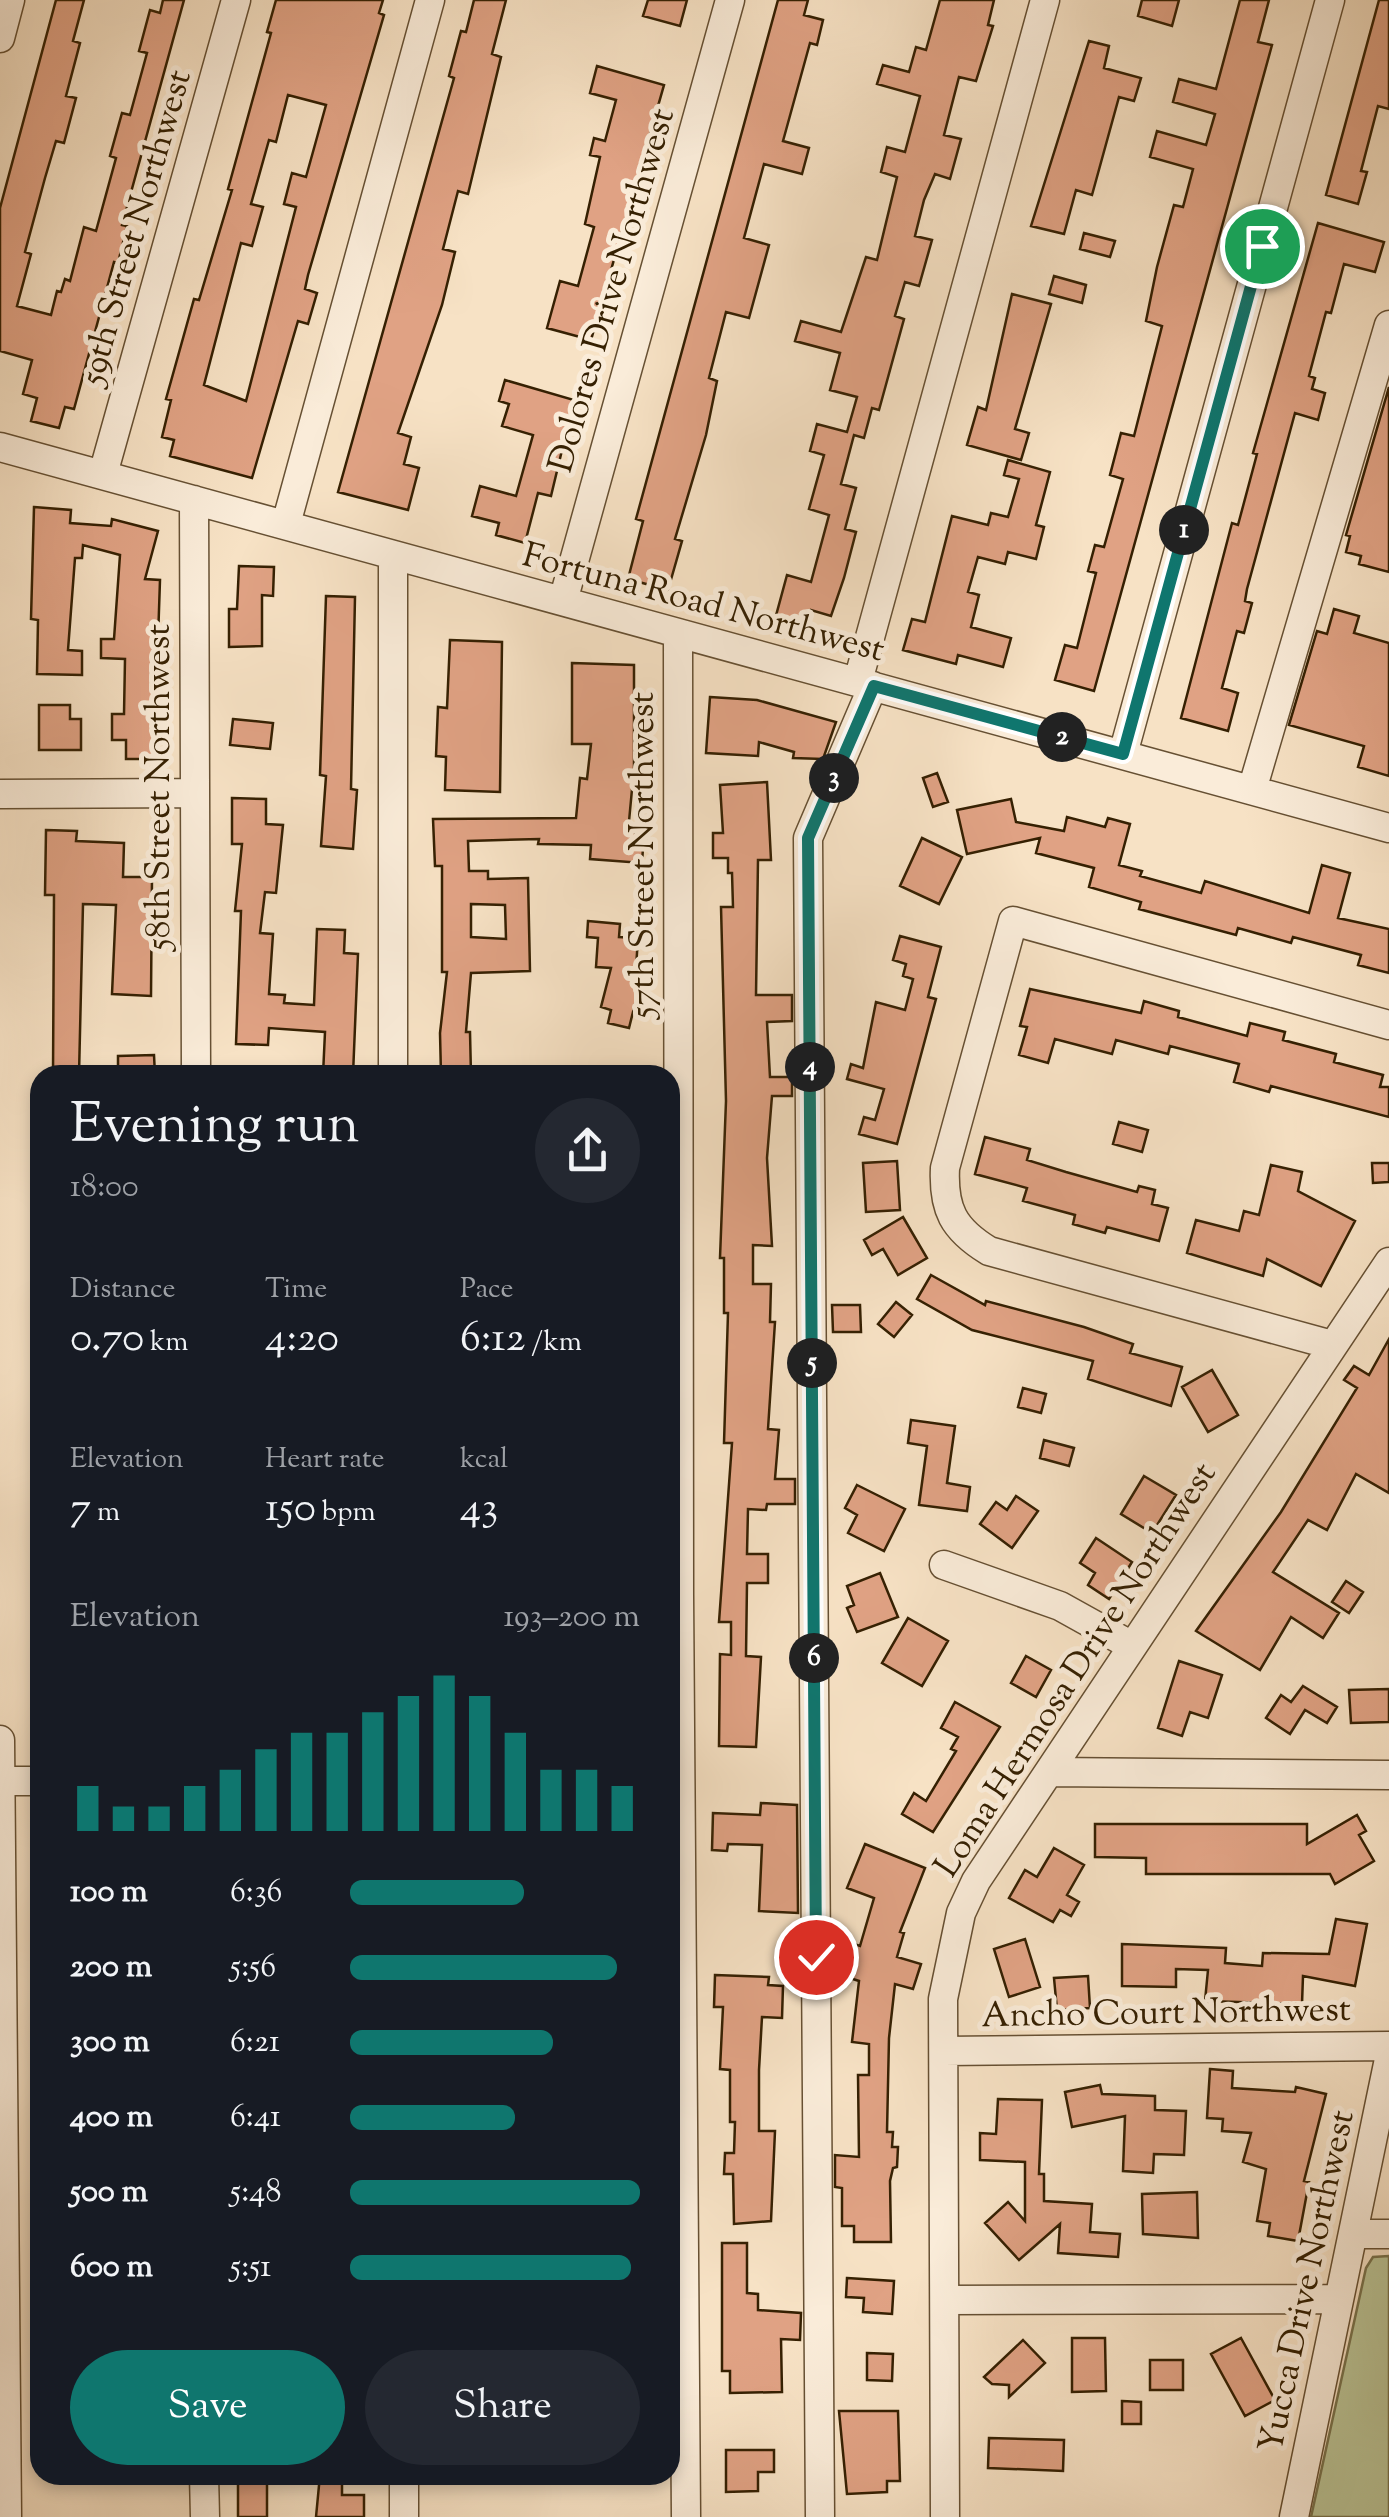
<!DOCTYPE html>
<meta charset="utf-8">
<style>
body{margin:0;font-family:"Sorts Mill Goudy",serif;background:#242831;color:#f1f3f6;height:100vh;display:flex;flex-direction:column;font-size:38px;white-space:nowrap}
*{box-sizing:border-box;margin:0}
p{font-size:32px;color:#9ea1a6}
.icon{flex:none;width:55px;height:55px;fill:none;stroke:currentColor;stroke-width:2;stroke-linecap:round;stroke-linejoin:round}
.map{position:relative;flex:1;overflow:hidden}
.side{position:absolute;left:30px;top:1065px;width:650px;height:1420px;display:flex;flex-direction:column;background:#171b24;border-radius:30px;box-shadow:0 5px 15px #0003}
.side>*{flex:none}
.pin{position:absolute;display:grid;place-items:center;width:85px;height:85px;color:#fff;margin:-42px;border:5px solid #fff;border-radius:50%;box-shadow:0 2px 10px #0007}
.km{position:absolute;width:50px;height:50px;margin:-25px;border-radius:50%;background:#222;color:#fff;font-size:28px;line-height:50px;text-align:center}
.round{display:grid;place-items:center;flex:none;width:105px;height:105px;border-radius:52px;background:#242831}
.overview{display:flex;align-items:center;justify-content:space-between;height:170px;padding:0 40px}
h1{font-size:55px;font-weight:600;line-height:75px}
.stats{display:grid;grid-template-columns:repeat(3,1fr);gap:15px;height:170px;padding:10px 40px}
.stats div{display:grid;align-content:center}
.stats b{font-size:42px;font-weight:600}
.stats small{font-size:28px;font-weight:400}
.stats p{font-size:28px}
.chart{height:280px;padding:20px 40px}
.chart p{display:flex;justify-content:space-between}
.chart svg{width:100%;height:180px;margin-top:10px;stroke:#0f766e;stroke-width:6}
.cta{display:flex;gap:20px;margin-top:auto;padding:20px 40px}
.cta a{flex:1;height:115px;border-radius:60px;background:#0f766e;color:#fff;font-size:40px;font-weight:600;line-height:115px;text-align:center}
.cta a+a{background:#242831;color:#f1f3f6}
ul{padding:0 40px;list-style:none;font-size:32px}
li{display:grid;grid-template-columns:160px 120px 1fr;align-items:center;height:75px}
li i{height:25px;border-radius:12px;background:#0f766e}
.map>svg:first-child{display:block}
.green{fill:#bac496;stroke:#78724c;stroke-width:2.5}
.building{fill:#e0a284;stroke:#352002;stroke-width:2.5;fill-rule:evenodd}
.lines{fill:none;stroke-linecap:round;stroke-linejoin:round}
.minor-casing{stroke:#665033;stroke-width:31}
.minor{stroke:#faecd9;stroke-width:28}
.route-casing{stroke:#fff;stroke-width:20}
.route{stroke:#0f766e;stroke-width:12}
.labels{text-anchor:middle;stroke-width:10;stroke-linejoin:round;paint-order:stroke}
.street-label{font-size:35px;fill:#352002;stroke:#faecd9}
</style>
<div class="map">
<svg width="1389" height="2517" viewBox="0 0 1389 2517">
<rect width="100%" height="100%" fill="#f7e2c5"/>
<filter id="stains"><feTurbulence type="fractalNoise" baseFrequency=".002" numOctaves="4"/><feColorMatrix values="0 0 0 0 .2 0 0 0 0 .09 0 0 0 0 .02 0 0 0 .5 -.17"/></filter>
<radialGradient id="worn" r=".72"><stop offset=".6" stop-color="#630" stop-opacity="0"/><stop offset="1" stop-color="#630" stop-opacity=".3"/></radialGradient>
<path class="green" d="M1389,2256V2517H1311L1366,2268L1373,2257Z"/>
<path class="building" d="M56,0H84L73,41L80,43L66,96L76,98L64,143L56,141L45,178L25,252L31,254L17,306L51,315L57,291L61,292L65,279L70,281L84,227L96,231L116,158L110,156L122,113L130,115L147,53L139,51L150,10L160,13L163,0H184L122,225L127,226L118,263L114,262L74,409L65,407L59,428L31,421L37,398L23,394L32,360L0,351V208Z
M276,0H383L379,13L384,15L308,275L305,289L317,293L308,324L298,321L252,478L170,456L174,440L162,437L171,400L166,399L194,299L199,300L232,190L228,189L271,33L267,32ZM288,95L326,105L306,177L292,173L284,204L296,207L246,401L204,385L241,243L252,246L263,207L251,204L269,140L276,142Z
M474,0H506L492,54L501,57L468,194L458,191L443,249L455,252L442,305L398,433L411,437L404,464L419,468L408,510L338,492L454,78L449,76L461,31L466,32Z
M648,0H687L680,26L643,16Z
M778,0H808L804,15L823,20L817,45L810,43L783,141L809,148L802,174L764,164L744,238L769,245L749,318L726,312L709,378L717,381L706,435L675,539L682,541L668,590L628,579L643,521L636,519Z
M940,0H994L988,25L993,26L976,81L959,77L944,135L961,139L950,179L935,174L924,200L915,236L932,240L919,286L905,282L895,316L904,319L879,410L872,408L864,438L854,435L841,484L856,488L845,529L856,532L844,578L831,616L811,610L805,632L774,623L787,575L811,582L829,515L809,509L824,455L810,451L817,424L847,432L857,397L830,390L840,353L795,341L801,321L841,332L866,257L877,260L897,177L881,172L887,147L905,152L920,96L877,84L883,65L909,72L916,47L926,50Z
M1142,0H1179L1172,26L1138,16Z
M1240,0H1269L1258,42L1272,45L1094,691L1055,680L1065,645L1077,648L1096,573L1088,571L1095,545L1104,547L1123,479L1110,475L1121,433L1134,436L1162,326L1146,321L1157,267L1174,205L1183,207L1193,169L1150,157L1157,131L1206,145L1215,114L1173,102L1179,79L1216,89Z
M1379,0H1389V109L1378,106L1361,171L1367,172L1358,204L1326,195Z
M1089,41L1109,46L1104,68L1141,78L1134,101L1119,97L1092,195L1076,190L1064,234L1031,226Z
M597,66L664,85L591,340L547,328L560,281L578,286L594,227L585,224L600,157L590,155L594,138L605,141L616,100L590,93Z
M1318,223L1384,242L1375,272L1344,264L1331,313L1326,312L1309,376L1315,378L1312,389L1325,393L1318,420L1295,413L1247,589L1245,601L1252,603L1244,633L1237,631L1222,688L1238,693L1228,731L1181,718L1232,523L1238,525L1257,454L1253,453Z
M1084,233L1115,241L1110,257L1080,249Z
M1054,276L1086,285L1082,303L1049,294Z
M1012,294L1051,304L1015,429L1029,433L1021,460L967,445L978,407L986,410Z
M505,380L574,400L551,496L538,493L525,543L496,535L499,523L472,516L480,486L516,496L533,435L502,426L509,404L499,401Z
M1389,387V572L1359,564L1361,556L1346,552L1350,536L1346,535Z
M1008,460L1050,472L1036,525L1044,527L1036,559L1008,552L1005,564L978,557L968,592L979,595L971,627L1011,638L1003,667L958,655L956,664L903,650L912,619L925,622L952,516L988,525L991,513L1008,517L1019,479L1004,475Z
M34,507L71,510L70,523L111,526L112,519L158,531L145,579L160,580L154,759H126V740H112V714H124L125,659L101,658V639H114L120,555L83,545L82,558H75L68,650L82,651V675L37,674L38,620L31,619Z
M239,566L274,567L273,596L262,595V646L229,647V609H237Z
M326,596L355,597L351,789L357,790L353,849L321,846L326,776L320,775Z
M1334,609L1359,616L1354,633L1389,643V776L1358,767L1364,746L1289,725L1317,631L1327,634Z
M450,640L502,642L500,792L445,790L446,757L436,756L438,707L447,708Z
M572,663L634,665V768L628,832L644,833L642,863L590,859L591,845L538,844L539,839L468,841L469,871H488V879L528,878L530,971L471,973L466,1032H470L471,1075H441L440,1033L447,972H442V866H435L433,819L576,818L580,778L587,779L591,744H572ZM471,904L505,905L506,939L471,937Z
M710,697L757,700L836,722L823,759L793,758L794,752L759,742L758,756L706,753Z
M39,705H70V719H81V750H39Z
M233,719L273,723L270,749L230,745Z
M937,773L948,802L933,807L923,778Z
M767,782L771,860H758L756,995H792V1021L767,1022L770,1077H792V1096H772L767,1158L772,1246L753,1245V1284H771L770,1322H775L768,1429L779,1430L775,1479H795V1504H767L766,1510L748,1509L747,1554H768V1583H747L746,1656L761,1657L756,1747L719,1746L720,1654L731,1655V1622H719L732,1443H724L728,1313H724V1258H720L726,1101L721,907H733L732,873H728V858H713V833H723L720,785Z
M232,798L266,799V824L283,825L276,893L265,892L260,933L273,934L269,994L285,995L284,1003L314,1005L317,929L345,930L344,953L358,954L353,1075H323L325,1032L269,1028L268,1045L236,1044L241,911H235L242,844H232Z
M1011,799L1016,822L1064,831L1067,817L1105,827L1108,818L1130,824L1119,865L1142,871L1140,876L1201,893L1205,881L1309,913L1322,865L1350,873L1338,918L1389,929V973L1358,965L1361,955L1293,937L1291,943L1238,928L1236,935L1139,909L1141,902L1089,887L1094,868L1036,853L1040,838L967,854L957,810Z
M46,830L77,831L76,841L124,843L123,877H152L151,996L112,994L116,905L83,904L79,1075H53L54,895H45Z
M922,838L962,857L939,904L900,886Z
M588,921L620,924L619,937L638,938L635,983L640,984L629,1028L608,1023L611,1010L601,1007L611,968L596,967L598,938L587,937Z
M900,936L941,947L928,997L936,999L897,1144L859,1134L864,1117L875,1120L884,1089L847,1079L851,1064L863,1068L876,1002L905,1010L913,979L903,976L906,964L893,960Z
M1030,989L1141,1013L1144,1001L1179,1011L1178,1017L1247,1036L1250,1023L1285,1032L1283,1040L1336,1054L1334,1062L1383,1075L1380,1087H1389V1117L1271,1086L1269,1092L1234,1082L1239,1064L1170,1046L1168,1054L1116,1040L1112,1054L1055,1039L1048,1063L1019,1055L1027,1027L1020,1026Z
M154,1055L155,1075H118V1056Z
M1119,1122L1148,1130L1142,1152L1113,1144Z
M985,1137L1030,1149L1027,1160L1066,1172L1137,1192L1139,1186L1155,1190L1152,1204L1168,1208L1159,1241L1107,1227L1105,1233L1073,1224L1075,1215L1023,1201L1027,1188L975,1174Z
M897,1161L900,1210L866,1212L863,1163Z
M1372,1163H1389V1182L1373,1183Z
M1271,1165L1302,1172L1298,1191L1355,1221L1321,1286L1267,1259L1263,1276L1187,1253L1196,1220L1239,1231L1244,1211L1259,1215Z
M903,1217L927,1258L898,1275L883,1249L872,1255L864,1240Z
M931,1275L985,1305L986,1301L1084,1327L1133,1344L1130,1353L1182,1367L1171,1406L1088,1379L1093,1361L972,1330L917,1299Z
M896,1302L912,1315L894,1337L878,1324Z
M832,1305H860L861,1332H833Z
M1389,1339V1493L1356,1474L1327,1530L1308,1520L1273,1572L1339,1613L1323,1638L1291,1617L1260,1670L1196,1631L1281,1512L1357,1388L1344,1380L1354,1366L1369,1375Z
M1212,1370L1238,1415L1208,1432L1182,1387Z
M1023,1388L1046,1394L1041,1413L1018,1407Z
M911,1420L955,1426L947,1483L970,1487L967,1511L919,1505L927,1446L908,1443Z
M1044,1440L1074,1448L1069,1466L1040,1458Z
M1144,1476L1176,1495L1152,1533L1121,1514Z
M857,1485L905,1509L884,1551L848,1533L857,1515L845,1508Z
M1016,1496L1038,1511L1012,1548L980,1524L996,1502L1007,1510Z
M1096,1538L1132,1562L1109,1599L1088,1585L1095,1573L1080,1563Z
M880,1573L898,1617L857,1632L847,1608L854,1605L847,1586Z
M1346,1581L1363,1592L1349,1613L1332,1602Z
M908,1618L948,1641L922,1686L882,1663Z
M1026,1656L1051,1670L1036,1697L1011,1683Z
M1179,1661L1222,1675L1208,1718L1190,1712L1182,1736L1158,1728Z
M1303,1686L1337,1707L1327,1723L1305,1710L1290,1734L1266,1718L1281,1695L1291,1702Z
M1389,1689V1722L1351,1723L1349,1690Z
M955,1702L1000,1727L933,1832L902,1814L914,1793L926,1801L956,1751L951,1749L958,1737L941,1728Z
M761,1803L797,1805L798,1913L759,1911L762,1845L728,1844L727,1851L712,1850L713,1813L760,1815Z
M1357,1815L1366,1831L1359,1835L1374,1861L1335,1884L1330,1874H1146V1858L1095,1857V1824H1307V1844Z
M865,1844L925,1868L900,1932L904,1933L897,1957L921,1964L913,1989L895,1984L889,2038L887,2132H893L892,2147H898L897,2167L893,2168L890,2181L891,2242H854V2226H842V2188L835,2187V2155L859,2157L858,2075H869V2044L852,2042L859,1981L834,1973L842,1940L860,1946L874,1898L847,1888Z
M1054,1848L1084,1865L1067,1895L1079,1902L1071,1916L1060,1910L1053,1922L1009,1898L1025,1870L1037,1877Z
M1336,1919L1367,1924L1355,1986L1303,1976L1302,2004L1205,2001L1208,1970L1176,1969V1987L1122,1986V1944L1226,1948L1225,1963L1262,1966L1263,1953L1329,1954Z
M1025,1939L1040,1987L1009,1997L994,1949Z
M715,1975L769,1977L768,1985L783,1986L782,2018L762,2017L759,2070V2131H775L771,2221L734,2224L733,2174H724L725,2153H734L735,2122H730V2070L720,2069L723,2007H714Z
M1088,1976L1090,2008L1057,2010L1054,1978Z
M1210,2069L1233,2071L1232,2088L1295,2092L1296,2087L1326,2094L1304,2181L1309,2182L1298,2241L1268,2236L1270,2223L1257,2221L1266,2169L1243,2162L1251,2133L1222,2131L1223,2119L1207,2118Z
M1100,2085L1102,2094L1155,2096V2110L1186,2111L1184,2155L1154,2154L1153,2173L1123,2171L1125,2116L1072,2127L1065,2092Z
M998,2099L1042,2100L1039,2174H1044V2201L1092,2204L1090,2232L1120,2234L1118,2257L1058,2253L1060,2224L1019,2260L985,2223L1008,2202L1025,2221V2162L980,2160V2133L996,2134Z
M1197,2192L1198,2238L1143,2234L1142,2194Z
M722,2243H747V2293L758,2294V2310L801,2313L800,2340L781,2339L782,2392L730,2393V2371H722Z
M847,2278L894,2281L892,2314L863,2312L864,2298L846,2297Z
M1072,2338H1105L1106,2391L1072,2392Z
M1241,2338L1275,2400L1245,2416L1211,2354Z
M1023,2340L1045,2363L1009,2397V2385L992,2384L984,2377Z
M867,2353L893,2354L892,2381L867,2380Z
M1150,2360H1183V2390H1150Z
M1122,2401L1141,2402V2424H1122Z
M839,2411H898L900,2481H887V2492L847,2494Z
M989,2438L1064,2440L1063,2471L988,2468Z
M726,2450H774V2472H758V2491L726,2492Z
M248,2475H267V2517H238V2481H248Z
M320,2475H342V2495H364V2517H316Z"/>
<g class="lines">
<defs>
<path id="minor" d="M0,38L10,0
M0,447L1389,828
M103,474L236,0
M194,500L196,1075
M286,524L430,0
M393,555V1075
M563,601L730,0
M678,633L679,1595L686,2517
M858,681L1045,0
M1123,754L1330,0
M1252,790L1389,325
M0,794L195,793
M1332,1345L989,1251C953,1229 943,1209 945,1168L1013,921L1389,1025
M944,1565L1060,1606L1132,1646
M0,1740L7,2517
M1051,1772L1389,1775
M0,1781H40
M944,2051L1389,2046
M1353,2234H1389
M948,2300L1338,2299
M204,2475L205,2517
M404,2517V2475
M820,2517L808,838L873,686
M945,2517L943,1999L961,1913L976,1881L1389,1262
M1294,2517L1389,2059"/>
</defs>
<use href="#minor" class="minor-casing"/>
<use href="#minor" class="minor"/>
</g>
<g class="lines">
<defs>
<path id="route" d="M816,1957L808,838L874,686L1123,754L1262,246"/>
</defs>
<use href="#route" class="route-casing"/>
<use href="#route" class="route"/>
</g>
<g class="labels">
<g class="street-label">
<text transform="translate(134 227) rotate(-74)" y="12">59th Street Northwest</text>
<text transform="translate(610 290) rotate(-74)" y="12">Dolores Drive Northwest</text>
<text transform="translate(704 601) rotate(15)" y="12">Fortuna Road Northwest</text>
<text transform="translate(157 787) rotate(-90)" y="12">58th Street Northwest</text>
<text transform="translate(641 855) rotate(-90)" y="12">57th Street Northwest</text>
<text transform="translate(1074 1669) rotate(-57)" y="12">Loma Hermosa Drive Northwest</text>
<text transform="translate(1166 2011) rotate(-1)" y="12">Ancho Court Northwest</text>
<text transform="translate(1305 2281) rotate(-78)" y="12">Yucca Drive Northwest</text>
</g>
</g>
<rect width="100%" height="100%" filter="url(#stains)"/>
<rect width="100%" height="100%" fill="url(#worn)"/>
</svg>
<div class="pin" style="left:1262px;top:246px;background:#1e9e55"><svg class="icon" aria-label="arrive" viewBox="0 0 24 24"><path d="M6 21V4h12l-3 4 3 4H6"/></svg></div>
<div class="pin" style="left:816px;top:1957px;background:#d93025"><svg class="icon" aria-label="check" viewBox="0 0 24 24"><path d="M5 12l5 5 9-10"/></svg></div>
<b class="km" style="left:1184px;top:530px">1</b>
<b class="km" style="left:1062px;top:737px">2</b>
<b class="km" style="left:834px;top:778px">3</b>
<b class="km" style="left:810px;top:1067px">4</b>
<b class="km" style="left:812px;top:1363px">5</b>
<b class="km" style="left:814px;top:1658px">6</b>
<section class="side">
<div class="overview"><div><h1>Evening run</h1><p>18:00</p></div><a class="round"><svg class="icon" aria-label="share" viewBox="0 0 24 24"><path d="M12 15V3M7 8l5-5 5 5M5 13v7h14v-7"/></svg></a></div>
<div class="stats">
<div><p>Distance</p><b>0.70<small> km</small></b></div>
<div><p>Time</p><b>4:20</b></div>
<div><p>Pace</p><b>6:12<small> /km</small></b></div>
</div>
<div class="stats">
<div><p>Elevation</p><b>7<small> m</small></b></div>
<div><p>Heart rate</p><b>150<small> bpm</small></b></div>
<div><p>kcal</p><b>43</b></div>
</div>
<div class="chart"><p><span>Elevation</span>193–200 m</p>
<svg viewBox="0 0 160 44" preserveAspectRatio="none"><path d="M5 44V33M15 44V38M25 44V38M35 44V33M45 44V29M55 44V24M65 44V20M75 44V20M85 44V15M95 44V11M105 44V6M115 44V11M125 44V20M135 44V29M145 44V29M155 44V33"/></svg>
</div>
<ul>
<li><b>100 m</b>6:36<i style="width:60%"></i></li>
<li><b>200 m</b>5:56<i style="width:92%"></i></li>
<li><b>300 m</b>6:21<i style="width:70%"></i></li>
<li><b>400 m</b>6:41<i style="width:57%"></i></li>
<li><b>500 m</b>5:48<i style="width:100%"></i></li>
<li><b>600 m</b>5:51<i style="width:97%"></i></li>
</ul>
<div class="cta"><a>Save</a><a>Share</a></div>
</section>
</div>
